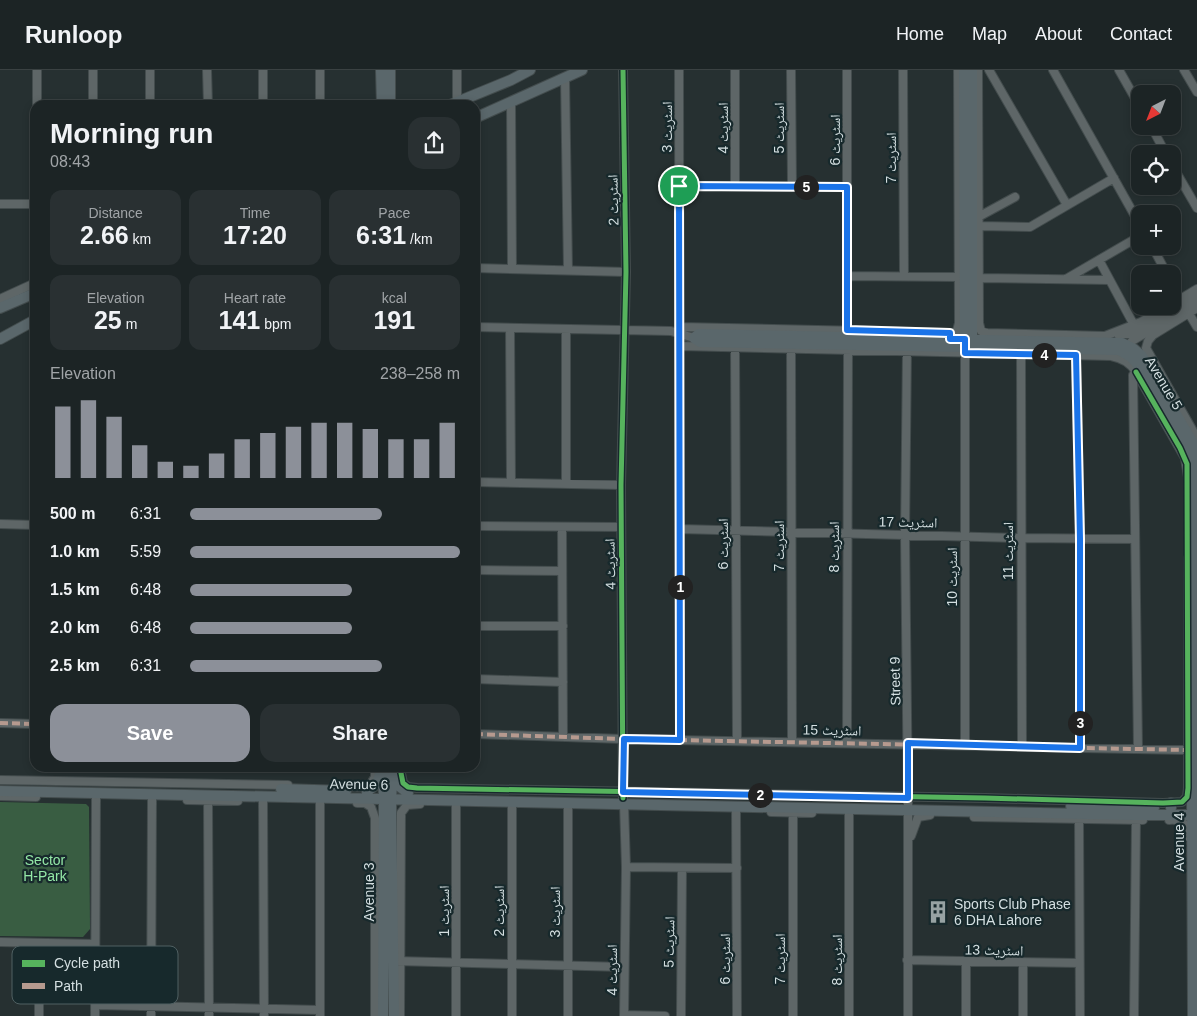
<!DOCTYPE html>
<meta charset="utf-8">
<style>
body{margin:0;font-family:Arial,"Noto Naskh Arabic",sans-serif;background:#293032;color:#f1f3f6;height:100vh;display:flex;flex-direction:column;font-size:19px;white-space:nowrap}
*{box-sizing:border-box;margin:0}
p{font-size:16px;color:#a0a4a7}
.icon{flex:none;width:28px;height:28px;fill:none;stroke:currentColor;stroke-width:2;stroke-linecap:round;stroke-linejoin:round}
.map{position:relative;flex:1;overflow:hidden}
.drawer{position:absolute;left:30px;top:30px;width:450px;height:672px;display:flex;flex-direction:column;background:#1c2425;border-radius:15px;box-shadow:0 2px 8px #0003,0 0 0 1px #3a4142}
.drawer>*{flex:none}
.needle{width:32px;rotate:222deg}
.buttons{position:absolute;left:1131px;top:15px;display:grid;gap:10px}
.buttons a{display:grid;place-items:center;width:50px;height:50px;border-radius:10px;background:#1c2425;box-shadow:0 2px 8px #0003,0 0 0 1px #3a4142;font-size:25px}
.pin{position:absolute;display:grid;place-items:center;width:42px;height:42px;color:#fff;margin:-21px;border:2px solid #fff;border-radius:50%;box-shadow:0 1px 5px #0007}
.km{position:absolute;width:25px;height:25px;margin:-12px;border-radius:50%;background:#222;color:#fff;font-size:14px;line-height:25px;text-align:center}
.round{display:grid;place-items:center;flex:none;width:52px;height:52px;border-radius:15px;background:#293032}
.overview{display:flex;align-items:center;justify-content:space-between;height:85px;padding:0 20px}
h1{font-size:28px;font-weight:700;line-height:38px}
.figures{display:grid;grid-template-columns:repeat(3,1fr);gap:8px;height:85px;padding:5px 20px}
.figures div{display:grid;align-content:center;border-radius:12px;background:#293032;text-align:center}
.figures b{font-size:25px;font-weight:700}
.figures small{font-size:14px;font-weight:400}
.figures p{font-size:14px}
.chart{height:140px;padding:10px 20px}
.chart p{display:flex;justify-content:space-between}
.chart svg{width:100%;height:90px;margin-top:5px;stroke:#8c9099;stroke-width:6}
.cta{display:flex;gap:10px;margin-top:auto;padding:10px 20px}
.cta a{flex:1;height:58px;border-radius:15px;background:#8c9099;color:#fff;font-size:20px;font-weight:700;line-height:58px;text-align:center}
.cta a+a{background:#293032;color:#f1f3f6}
ul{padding:0 20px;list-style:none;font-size:16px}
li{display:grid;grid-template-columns:80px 60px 1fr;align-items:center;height:38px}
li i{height:12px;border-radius:6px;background:#8c9099}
header{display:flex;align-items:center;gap:30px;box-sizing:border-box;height:70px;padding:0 25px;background:#1c2425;border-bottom:1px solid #3a4142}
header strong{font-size:24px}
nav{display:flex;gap:28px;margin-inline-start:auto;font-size:18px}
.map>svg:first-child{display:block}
.green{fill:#395d42}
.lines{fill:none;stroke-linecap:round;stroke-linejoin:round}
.minor-casing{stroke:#434c4d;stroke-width:10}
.major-casing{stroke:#434c4d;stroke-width:12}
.minor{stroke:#5e6667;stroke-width:8}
.major{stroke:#5a676b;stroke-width:10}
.quiet{stroke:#b69a8f;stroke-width:4;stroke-dasharray:8 4;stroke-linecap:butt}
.cycleway-casing{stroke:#17292c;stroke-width:8}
.cycleway{stroke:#56b35d;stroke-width:5}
.route-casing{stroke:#fff;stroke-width:10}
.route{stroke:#1a73e8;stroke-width:6}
.labels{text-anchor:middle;stroke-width:4.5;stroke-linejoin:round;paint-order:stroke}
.street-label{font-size:14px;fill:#d4dfe1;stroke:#17292c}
.park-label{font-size:14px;fill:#93e7a6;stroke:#17292c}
.poi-label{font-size:14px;fill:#d4dfe1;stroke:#17292c;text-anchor:start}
.key{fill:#17292c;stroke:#506062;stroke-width:1}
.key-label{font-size:14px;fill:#d4dfe1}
</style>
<header>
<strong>Runloop</strong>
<nav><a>Home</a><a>Map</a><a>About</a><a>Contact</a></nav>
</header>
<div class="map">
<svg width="1197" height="946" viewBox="0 0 1197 946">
<rect width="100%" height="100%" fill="#263031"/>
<path class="green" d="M0,732L86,734L89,737L90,859L83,867L0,866Z"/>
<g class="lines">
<defs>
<path id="minor" d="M37,0V35
M93,0V35
M150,0V35
M207,0L208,35
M263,0V35
M320,0V35
M457,0V32
M679,0L680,670
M735,0V116
M791,0L792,116
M903,0L904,206
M978,0L979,253L981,261L987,263L1105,266L1141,252L1168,236
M989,0L1067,135
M1053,0L1140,155
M1119,0L1140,37
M1184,0L1197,22
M565,8L568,200
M511,32L512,199
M1151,56L1166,84
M1172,95L1197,138
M679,116L847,117
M0,134H35
M980,146L1015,127
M980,156L1030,157L1114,108
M1152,176L1167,204
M1099,190L1134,255
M475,198L626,202
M847,206L959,207
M979,208L1109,210
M1066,209L1140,166
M1172,215L1197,257
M0,229L35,213
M1172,234L1197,219
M1197,238L1153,265L1148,271L1146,278L1197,368
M475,257L671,261L694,268
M680,257L951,263L957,261L959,253L958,0
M510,258L511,412
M566,259V413
M847,260V0
M1119,266L1124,264H1130L1197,225
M680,276L1111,286C1122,288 1130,292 1136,302L1133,305L1138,679
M735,278L737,671
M907,278L905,465L908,733V946
M965,278V676
M1126,278L1132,271L1197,232
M791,279L792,672
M1021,284L1022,677
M1076,285L1080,469V678
M1136,302L1185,388L1188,407
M475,412L621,415
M0,454L35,455
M475,456L621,457
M562,457L563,667
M680,459L1020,468L1135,469
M475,500L562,501
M475,556H563
M475,609L563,612
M0,653L35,654
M475,664L623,669L1188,680
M847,673L848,280
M400,698L403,713L408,717L417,718L985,728L1163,733L1182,732L1187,727L1188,718V488
M0,710L288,715
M339,716L363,717L370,715L375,707V698
M0,726L36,727
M623,728L621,415L626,202L623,0
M187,730L238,731
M208,730L209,946
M263,731L264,946
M320,732V946
M357,733H365L371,737L375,748V946
M624,734L626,797L624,946
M456,735V946
M512,737V946
M736,741L737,946
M771,742L812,743
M849,743V946
M974,747L1143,750
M1079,749L1080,946
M1169,750C1182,749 1188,753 1188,767
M911,766L918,747L930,745
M626,797L737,798
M0,872L95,874
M907,890L1079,893
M396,891L624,897
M95,935L320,940
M624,945L665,946
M39,946V873
M95,946L96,727
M151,946L152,729
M400,946L401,743L407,735L420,734
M568,946V738
M681,946L682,799
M793,946V743
M966,946V892
M1023,946V893
M1134,946L1136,750"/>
<path id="major" d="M381,0L382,35
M390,0V35
M964,0L965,274
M450,35L511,10L530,0
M475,48L582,0
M0,238L35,223
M0,269L35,250
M972,274V0
M1197,380L1142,286L1134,279L1122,273L699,264L694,268L700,272L1119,280L1131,287L1141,298L1197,396
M383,698L384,729L383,946
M393,698L391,729L394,946
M395,704L399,716L408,723
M281,719L346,721
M0,721L1135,745H1197
M367,722L377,713L381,701
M1171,733V738
M1071,736L1154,738
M1193,946L1192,725L1195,680L1192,398L1193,393L1197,390"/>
</defs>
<use href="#minor" class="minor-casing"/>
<use href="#major" class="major-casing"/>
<use href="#minor" class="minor"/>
<use href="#major" class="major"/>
<path class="quiet" d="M0,653L35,654
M475,664L623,669L1188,680"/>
<defs>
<path id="cycleway" d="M400,698L403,713L408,717L417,718L985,728L1163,733L1182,732L1187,727L1188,718L1187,394L1180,378L1136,302
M623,728L621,415L626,202L623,0"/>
</defs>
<use href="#cycleway" class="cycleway-casing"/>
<use href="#cycleway" class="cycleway"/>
</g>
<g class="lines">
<defs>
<path id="route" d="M679,116L847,117V260L950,263V269H965V283L1076,285L1080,469V678L908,673V728L623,722L624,669L680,670Z"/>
</defs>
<use href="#route" class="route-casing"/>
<use href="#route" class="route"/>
</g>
<defs>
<symbol id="building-bare" viewBox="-9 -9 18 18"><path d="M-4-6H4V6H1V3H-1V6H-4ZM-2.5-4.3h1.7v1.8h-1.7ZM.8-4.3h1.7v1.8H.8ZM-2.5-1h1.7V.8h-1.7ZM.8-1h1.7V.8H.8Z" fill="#97a2a3" stroke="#17292c" stroke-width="2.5" paint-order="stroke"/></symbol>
</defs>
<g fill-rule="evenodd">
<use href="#building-bare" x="922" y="826" width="32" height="32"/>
</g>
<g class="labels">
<g class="street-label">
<text transform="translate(667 57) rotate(-90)" y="5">اسٹریٹ 3</text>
<text transform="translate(723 58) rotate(-90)" y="5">اسٹریٹ 4</text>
<text transform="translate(779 58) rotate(-90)" y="5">اسٹریٹ 5</text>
<text transform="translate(835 70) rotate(-90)" y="5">اسٹریٹ 6</text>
<text transform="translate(891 88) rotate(-90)" y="5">اسٹریٹ 7</text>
<text transform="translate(613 130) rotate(-91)" y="5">اسٹریٹ 2</text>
<text transform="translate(1164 313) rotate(59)" y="5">Avenue 5</text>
<text transform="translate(908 452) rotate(1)" y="5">اسٹریٹ 17</text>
<text transform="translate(723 474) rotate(-90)" y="5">اسٹریٹ 6</text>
<text transform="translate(779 476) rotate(-90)" y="5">اسٹریٹ 7</text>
<text transform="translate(834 477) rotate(-90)" y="5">اسٹریٹ 8</text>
<text transform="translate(1008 481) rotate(-90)" y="5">اسٹریٹ 11</text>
<text transform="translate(610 494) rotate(-91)" y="5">اسٹریٹ 4</text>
<text transform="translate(952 507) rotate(-90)" y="5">اسٹریٹ 10</text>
<text transform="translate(895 611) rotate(-91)" y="5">Street 9</text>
<text transform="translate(832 660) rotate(1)" y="5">اسٹریٹ 15</text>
<text transform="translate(359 714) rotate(1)" y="5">Avenue 6</text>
<text transform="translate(1179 772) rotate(-90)" y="5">Avenue 4</text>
<text transform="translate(369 822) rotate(-90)" y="5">Avenue 3</text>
<text transform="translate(444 841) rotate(-90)" y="5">اسٹریٹ 1</text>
<text transform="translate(499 841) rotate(-90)" y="5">اسٹریٹ 2</text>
<text transform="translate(555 842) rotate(-90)" y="5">اسٹریٹ 3</text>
<text transform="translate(669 872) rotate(-89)" y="5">اسٹریٹ 5</text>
<text transform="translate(994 880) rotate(1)" y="5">اسٹریٹ 13</text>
<text transform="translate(725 889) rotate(-90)" y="5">اسٹریٹ 6</text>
<text transform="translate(780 889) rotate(-90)" y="5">اسٹریٹ 7</text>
<text transform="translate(837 890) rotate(-90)" y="5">اسٹریٹ 8</text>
<text transform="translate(612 900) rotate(-90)" y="5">اسٹریٹ 4</text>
</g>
<g class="park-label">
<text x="45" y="795">Sector<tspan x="45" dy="16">H-Park</tspan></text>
</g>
<g class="poi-label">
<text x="954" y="839">Sports Club Phase<tspan x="954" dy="16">6 DHA Lahore</tspan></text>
</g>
</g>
<rect x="12" y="876" width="166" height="58" rx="8" class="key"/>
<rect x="22" y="890" width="23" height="7" fill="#56b35d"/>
<rect x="22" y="913" width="23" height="6" fill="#b69a8f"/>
<g class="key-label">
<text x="54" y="898">Cycle path</text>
<text x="54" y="921">Path</text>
</g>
</svg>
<div class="buttons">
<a><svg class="needle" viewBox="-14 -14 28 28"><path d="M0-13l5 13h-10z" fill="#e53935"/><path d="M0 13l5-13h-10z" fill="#a0a4a7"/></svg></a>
<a><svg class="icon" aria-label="locate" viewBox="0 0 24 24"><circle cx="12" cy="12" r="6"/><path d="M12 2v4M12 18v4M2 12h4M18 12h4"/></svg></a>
<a>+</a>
<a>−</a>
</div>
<div class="pin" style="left:679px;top:116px;background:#1e9e55"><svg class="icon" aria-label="arrive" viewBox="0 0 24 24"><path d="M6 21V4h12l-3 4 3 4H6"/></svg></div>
<b class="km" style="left:680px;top:517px">1</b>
<b class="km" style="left:760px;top:725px">2</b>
<b class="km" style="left:1080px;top:653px">3</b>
<b class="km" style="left:1044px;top:285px">4</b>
<b class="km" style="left:806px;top:117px">5</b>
<section class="drawer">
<div class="overview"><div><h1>Morning run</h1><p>08:43</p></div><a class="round"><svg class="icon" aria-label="share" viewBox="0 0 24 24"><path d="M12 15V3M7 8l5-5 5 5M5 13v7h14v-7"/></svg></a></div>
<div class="figures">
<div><p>Distance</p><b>2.66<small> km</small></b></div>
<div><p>Time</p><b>17:20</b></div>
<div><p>Pace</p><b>6:31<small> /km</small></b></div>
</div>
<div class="figures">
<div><p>Elevation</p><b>25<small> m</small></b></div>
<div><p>Heart rate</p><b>141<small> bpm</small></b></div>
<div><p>kcal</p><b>191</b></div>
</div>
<div class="chart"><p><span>Elevation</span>238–258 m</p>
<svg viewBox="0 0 160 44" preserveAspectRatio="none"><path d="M5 44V9M15 44V6M25 44V14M35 44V28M45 44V36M55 44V38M65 44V32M75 44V25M85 44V22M95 44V19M105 44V17M115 44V17M125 44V20M135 44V25M145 44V25M155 44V17"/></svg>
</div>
<ul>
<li><b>500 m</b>6:31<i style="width:71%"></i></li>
<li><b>1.0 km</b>5:59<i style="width:100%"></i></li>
<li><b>1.5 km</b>6:48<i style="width:60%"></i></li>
<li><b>2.0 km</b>6:48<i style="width:60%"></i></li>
<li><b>2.5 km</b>6:31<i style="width:71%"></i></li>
</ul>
<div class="cta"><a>Save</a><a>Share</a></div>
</section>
</div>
